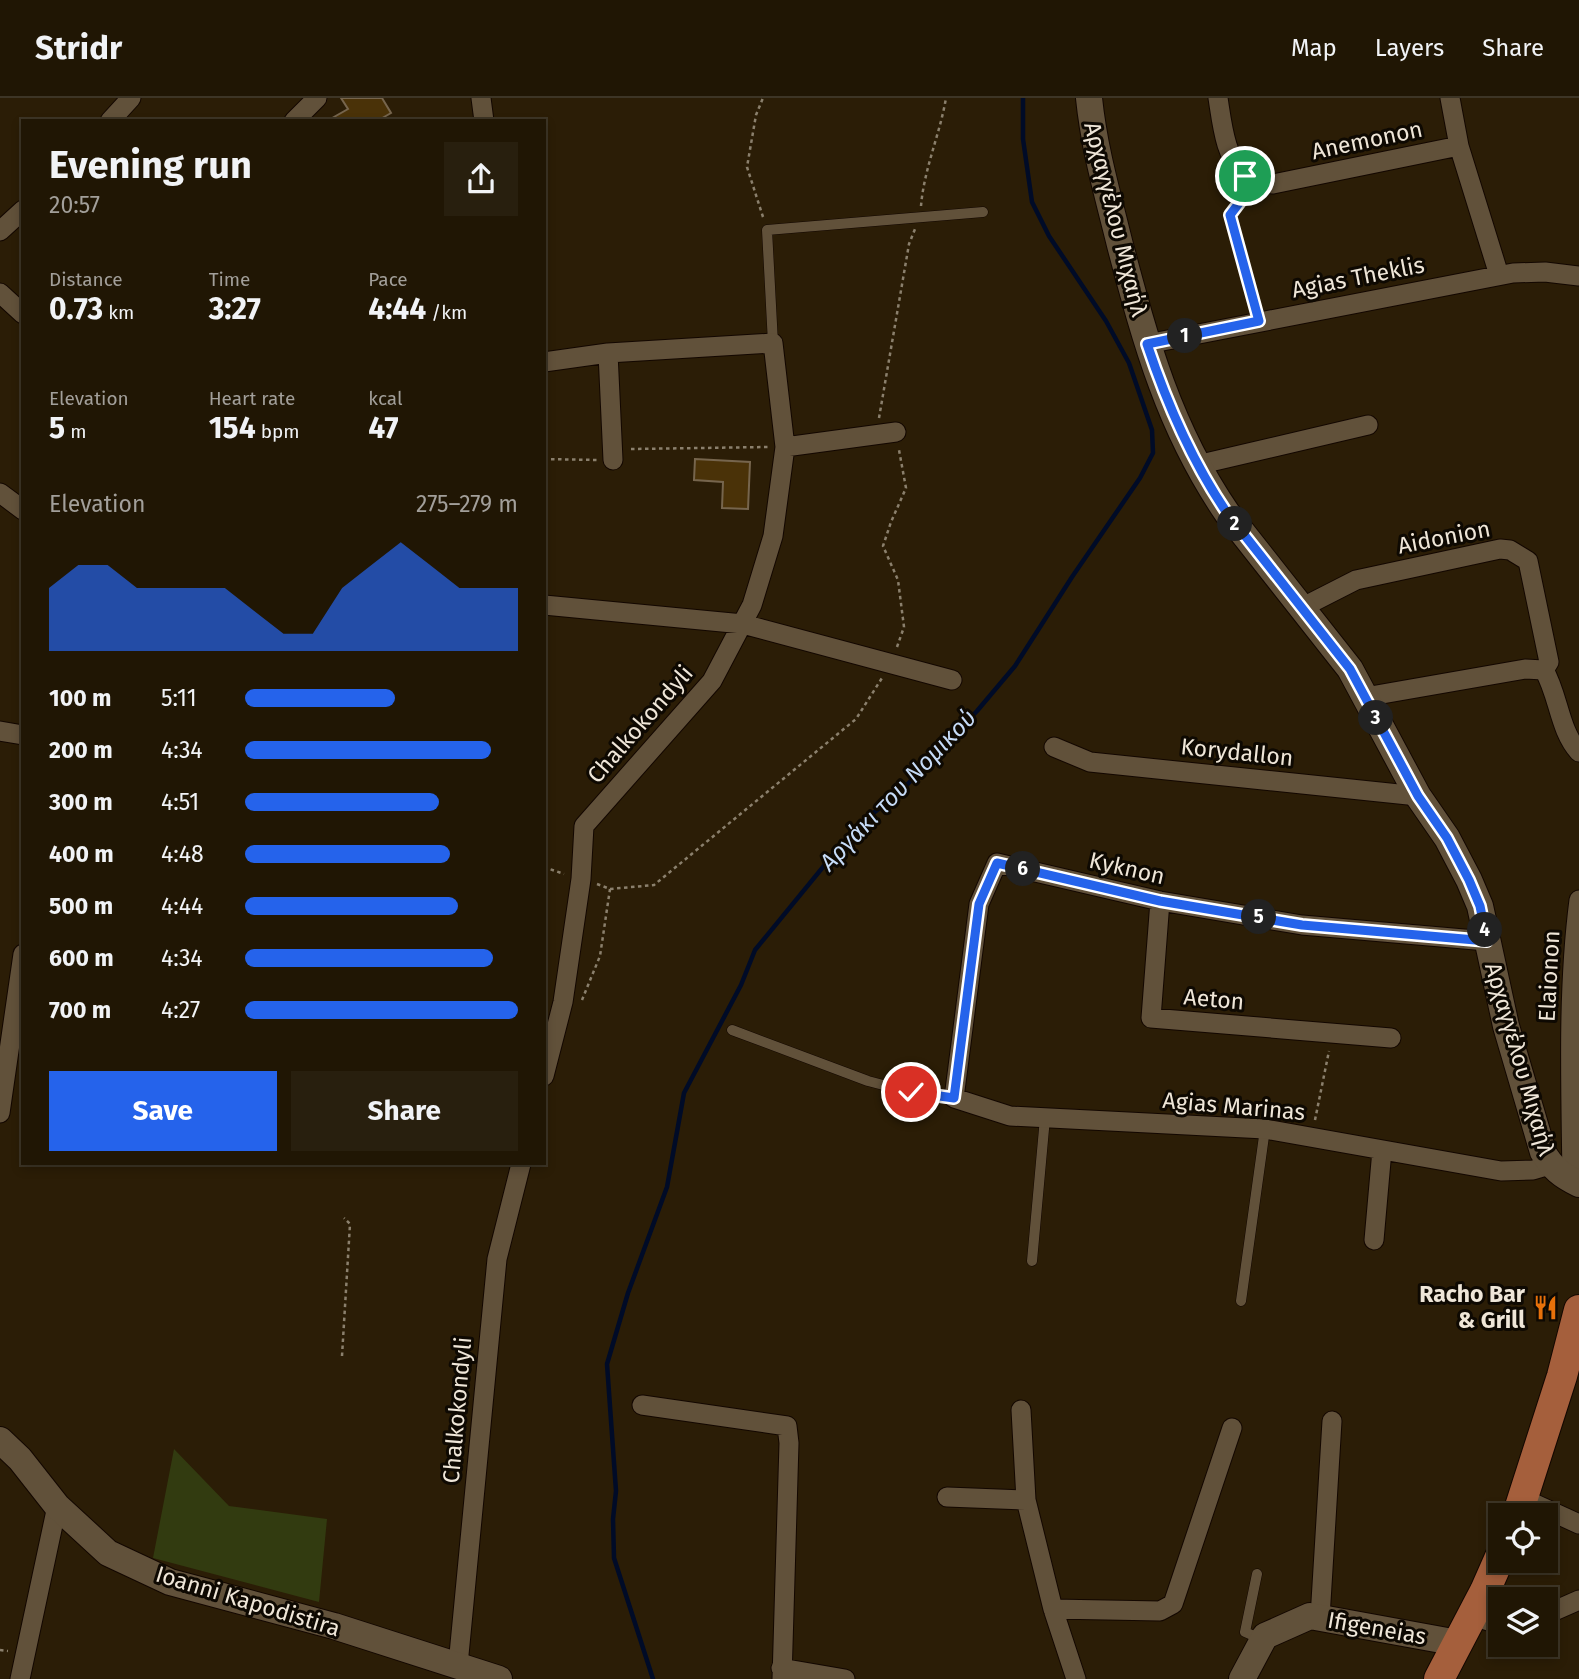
<!DOCTYPE html>
<meta charset="utf-8">
<style>
body{margin:0;font-family:"Fira Sans",sans-serif;background:#281f0e;color:#f1f3f6;height:100vh;display:flex;flex-direction:column;font-size:26px;white-space:nowrap}
*{box-sizing:border-box;margin:0}
p{font-size:23px;color:#a29f9a}
.icon{flex:none;width:38px;height:38px;fill:none;stroke:currentColor;stroke-width:2;stroke-linecap:round;stroke-linejoin:round}
.map{position:relative;flex:1;overflow:hidden}
.panel{position:absolute;left:21px;top:21px;width:525px;height:1046px;display:flex;flex-direction:column;background:#201604;border-radius:0px;box-shadow:0 4px 10px #0003,0 0 0 2px #3d3526}
.panel>*{flex:none}
.tools{position:absolute;left:1488px;top:1405px;display:grid;gap:14px}
.tools a{display:grid;place-items:center;width:70px;height:70px;border-radius:0px;background:#201604;box-shadow:0 4px 10px #0003,0 0 0 2px #3d3526;font-size:35px}
.pin{position:absolute;display:grid;place-items:center;width:60px;height:60px;color:#fff;margin:-30px;border:4px solid #fff;border-radius:50%;box-shadow:0 2px 7px #0007}
.km{position:absolute;width:35px;height:35px;margin:-18px;border-radius:50%;background:#222;color:#fff;font-size:19px;line-height:35px;text-align:center}
.round{display:grid;place-items:center;flex:none;width:74px;height:74px;border-radius:0px;background:#281f0e}
.summary{display:flex;align-items:center;justify-content:space-between;height:119px;padding:0 28px}
h1{font-size:38px;font-weight:700;line-height:52px}
.metrics{display:grid;grid-template-columns:repeat(3,1fr);gap:10px;height:119px;padding:7px 28px}
.metrics div{display:grid;align-content:center}
.metrics b{font-size:30px;font-weight:700}
.metrics small{font-size:19px;font-weight:400}
.metrics p{font-size:19px}
.chart{height:196px;padding:14px 28px}
.chart p{display:flex;justify-content:space-between}
.chart svg{width:100%;height:126px;margin-top:7px;fill:#2563eb;opacity:.7}
.cta{display:flex;gap:14px;margin-top:auto;padding:14px 28px}
.cta a{flex:1;height:80px;border-radius:0px;background:#2563eb;color:#fff;font-size:28px;font-weight:700;line-height:80px;text-align:center}
.cta a+a{background:#281f0e;color:#f1f3f6}
ul{padding:0 28px;list-style:none;font-size:23px}
li{display:grid;grid-template-columns:112px 84px 1fr;align-items:center;height:52px}
li i{height:18px;border-radius:9px;background:#2563eb}
header{display:flex;align-items:center;gap:42px;box-sizing:border-box;height:98px;padding:0 35px;background:#201604;border-bottom:2px solid #3d3526}
header strong{font-size:33px}
nav{display:flex;gap:38px;margin-inline-start:auto;font-size:24px}
.map>svg:first-child{display:block}
.green{fill:#323b10}
.lines{fill:none;stroke-linecap:round;stroke-linejoin:round}
.stream{stroke:#000b27;stroke-width:4.5}
.building{fill:#4a3208;stroke:#76654d;stroke-width:2}
.lane-casing{stroke:#130700;stroke-width:11}
.street-casing{stroke:#130700;stroke-width:21}
.secondary-casing{stroke:#130700;stroke-width:28}
.primary-casing{stroke:#130700;stroke-width:32}
.path{stroke:#8b806d;stroke-width:2.5;stroke-dasharray:3.5 3.5;stroke-linecap:butt}
.lane{stroke:#61513a;stroke-width:10}
.street{stroke:#61513a;stroke-width:19}
.secondary{stroke:#61513a;stroke-width:26}
.primary{stroke:#a55f3c;stroke-width:30}
.route-casing{stroke:#fff;stroke-width:14}
.route{stroke:#2563eb;stroke-width:9}
.labels{text-anchor:middle;stroke-width:6;stroke-linejoin:round;paint-order:stroke}
.street-label{font-size:23px;fill:#efe6d8;stroke:#0e0902}
.poi-label{font-size:23px;font-weight:bold;fill:#efe6d8;stroke:#0e0902;text-anchor:end}
.water-label{font-size:24px;font-style:italic;fill:#c6dbf7;stroke:#0e0902}
</style>
<header>
<strong>Stridr</strong>
<nav><a>Map</a><a>Layers</a><a>Share</a></nav>
</header>
<div class="map">
<svg width="1579" height="1581" viewBox="0 0 1579 1581">
<rect width="100%" height="100%" fill="#2b1d06"/>
<path class="green" d="M174,1351L229,1408L327,1421L319,1504L153,1460Z"/>
<g class="lines">
<path class="stream" d="M653,1581L614,1460L613,1421L616,1393L607,1266L628,1195L667,1089L684,995L741,887L755,852L855,730L903,691L977,613L1015,568L1072,479L1140,380L1153,355L1152,332L1129,265L1106,223L1049,138L1032,104L1023,41V0"/>
</g>
<path class="building" d="M341,0H382L391,15L377,23H327L348,11Z
M695,361L750,364L748,411L722,410L723,384L694,382Z"/>
<g class="lines">
<defs>
<path id="lane" d="M773,245L767,132L983,114
M732,932L868,983L910,994L954,1000
M1032,1163L1045,1020
M1241,1203L1265,1031
M1257,1476L1245,1534L1261,1541"/>
<path id="street" d="M481,0L484,23
M1218,0C1222,25 1225,61 1246,79C1254,85 1264,85 1273,86L1459,48
M1450,0L1459,48L1499,177
M110,23L131,0
M294,23L317,0
M0,133L23,112
M0,195L23,216
M1147,246L1513,175L1545,174L1579,178
M608,255L613,362
M544,264L608,255L773,245L785,349L773,438L752,507L712,583L584,728L581,781L563,904L544,978
M785,349L896,334
M1197,367L1368,327
M0,395L23,412
M544,507L743,526L952,582
M1303,509L1356,482L1500,451L1510,452L1528,463L1549,564L1544,572
M1544,572C1559,598 1559,632 1579,654
M1365,599L1525,571L1544,572
M0,633L23,637
M1054,649L1090,664L1418,698
M1160,803L1151,920L1391,940
M1487,843L1302,827L1160,803L997,765L979,806L954,1000L1010,1018L1265,1031L1501,1073L1533,1072L1550,1067
M0,1015L23,856
M1572,1083C1571,990 1567,895 1579,802
M1374,1142L1382,1052
M642,1307L787,1328L789,1345L782,1581
M1021,1312L1026,1402L1053,1511L1076,1581
M947,1399L1026,1402
M1524,1401L1579,1426
M1053,1511L1160,1513L1173,1506L1232,1330
M1471,1517L1500,1527
M1545,1517L1579,1502
M1320,1520L1332,1323
M458,1567L497,1161L521,1066
M781,1570L845,1581
M20,1581L57,1408"/>
<path id="secondary" d="M1089,0C1094,50 1108,98 1120,147C1146,245 1169,330 1227,415L1350,571L1418,698L1447,740L1469,782L1480,808L1506,928L1543,1054C1552,1070 1562,1078 1579,1086
M0,1342L20,1361L57,1408L108,1455L170,1484L334,1528L499,1581
M1242,1581L1265,1538L1310,1518L1458,1545"/>
<path id="primary" d="M1517,1418L1562,1278L1579,1212
M1439,1581L1485,1493L1500,1459"/>
</defs>
<use href="#lane" class="lane-casing"/>
<use href="#street" class="street-casing"/>
<use href="#secondary" class="secondary-casing"/>
<use href="#primary" class="primary-casing"/>
<path class="path" d="M1243,99L1230,117L1255,207
M921,108C924,71 940,36 946,0
M763,119L747,69L756,17L763,0
M879,320L909,146L915,131
M631,351L768,349
M544,361L597,362
M897,549L904,529L898,482L883,448L891,424L906,390L899,352
M544,769L564,776
M597,786L610,791L654,787L856,621L882,580
M582,902L600,858L610,791
M1315,1022L1329,953
M342,1258L350,1126L344,1120
M0,1552L8,1553"/>
<use href="#lane" class="lane"/>
<use href="#street" class="street"/>
<use href="#secondary" class="secondary"/>
<use href="#primary" class="primary"/>
</g>
<g class="lines">
<defs>
<path id="route" d="M911,994L954,1000L979,806L997,765L1160,803L1302,827L1487,843L1480,808L1469,782L1447,740L1418,698L1350,571L1227,415C1191,362 1167,306 1147,246L1259,223L1230,117L1255,84L1245,78"/>
</defs>
<use href="#route" class="route-casing"/>
<use href="#route" class="route"/>
</g>
<defs>
<symbol id="restaurant-bare" viewBox="-9 -9 18 18"><path d="M-5-6h1v4h1v-4h1v4h1v-4h1v5L-1.5 .5V6h-2V.5L-5-1ZM5-6V6H3V1.5H1.5Q1.5-4 5-6Z" fill="#e8710a" stroke="#0e0902" stroke-width="2.5" paint-order="stroke"/></symbol>
</defs>
<g fill-rule="evenodd">
<use href="#restaurant-bare" x="1528" y="1192" width="35" height="35"/>
</g>
<g class="labels">
<g class="street-label">
<text transform="translate(1367 42) rotate(-12)" y="8">Anemonon</text>
<text transform="translate(1116 121) rotate(76)" y="8">Αρχαγγέλου Μιχαήλ</text>
<text transform="translate(1358 179) rotate(-11)" y="8">Agias Theklis</text>
<text transform="translate(1444 439) rotate(-11)" y="8">Aidonion</text>
<text transform="translate(640 626) rotate(-49)" y="8">Chalkokondyli</text>
<text transform="translate(1237 654) rotate(6)" y="8">Korydallon</text>
<text transform="translate(1127 770) rotate(13)" y="8">Kyknon</text>
<text transform="translate(1549 878) rotate(-87)" y="8">Elaionon</text>
<text transform="translate(1214 901) rotate(5)" y="8">Aeton</text>
<text transform="translate(1520 961) rotate(74)" y="8">Αρχαγγέλου Μιχαήλ</text>
<text transform="translate(1234 1008) rotate(5)" y="8">Agias Marinas</text>
<text transform="translate(457 1312) rotate(-85)" y="8">Chalkokondyli</text>
<text transform="translate(248 1503) rotate(17)" y="8">Ioanni Kapodistira</text>
<text transform="translate(1377 1530) rotate(10)" y="8">Ifigeneias</text>
</g>
<g class="poi-label">
<text x="1525" y="1204">Racho Bar<tspan x="1525" dy="26">&amp; Grill</tspan></text>
</g>
<g class="water-label">
<text transform="translate(898 692) rotate(-46)" y="8">Αργάκι του Νομικού</text>
</g>
</g>
</svg>
<div class="tools">
<a><svg class="icon" aria-label="locate" viewBox="0 0 24 24"><circle cx="12" cy="12" r="6"/><path d="M12 2v4M12 18v4M2 12h4M18 12h4"/></svg></a>
<a><svg class="icon" aria-label="layers" viewBox="0 0 24 24"><path d="M12 4l9 5-9 5-9-5zM3 14l9 5 9-5"/></svg></a>
</div>
<div class="pin" style="left:1245px;top:78px;background:#1e9e55"><svg class="icon" aria-label="arrive" viewBox="0 0 24 24"><path d="M6 21V4h12l-3 4 3 4H6"/></svg></div>
<div class="pin" style="left:911px;top:994px;background:#d93025"><svg class="icon" aria-label="check" viewBox="0 0 24 24"><path d="M5 12l5 5 9-10"/></svg></div>
<b class="km" style="left:1185px;top:238px">1</b>
<b class="km" style="left:1235px;top:426px">2</b>
<b class="km" style="left:1376px;top:620px">3</b>
<b class="km" style="left:1485px;top:832px">4</b>
<b class="km" style="left:1259px;top:819px">5</b>
<b class="km" style="left:1023px;top:771px">6</b>
<section class="panel">
<div class="summary"><div><h1>Evening run</h1><p>20:57</p></div><a class="round"><svg class="icon" aria-label="share" viewBox="0 0 24 24"><path d="M12 15V3M7 8l5-5 5 5M5 13v7h14v-7"/></svg></a></div>
<div class="metrics">
<div><p>Distance</p><b>0.73<small> km</small></b></div>
<div><p>Time</p><b>3:27</b></div>
<div><p>Pace</p><b>4:44<small> /km</small></b></div>
</div>
<div class="metrics">
<div><p>Elevation</p><b>5<small> m</small></b></div>
<div><p>Heart rate</p><b>154<small> bpm</small></b></div>
<div><p>kcal</p><b>47</b></div>
</div>
<div class="chart"><p><span>Elevation</span>275–279 m</p>
<svg viewBox="0 0 160 44" preserveAspectRatio="none"><path d="M0 44V22L10 14L20 14L30 22L40 22L50 22L60 22L70 30L80 38L90 38L100 22L110 14L120 6L130 14L140 22L150 22L160 22V44z"/></svg>
</div>
<ul>
<li><b>100 m</b>5:11<i style="width:55%"></i></li>
<li><b>200 m</b>4:34<i style="width:90%"></i></li>
<li><b>300 m</b>4:51<i style="width:71%"></i></li>
<li><b>400 m</b>4:48<i style="width:75%"></i></li>
<li><b>500 m</b>4:44<i style="width:78%"></i></li>
<li><b>600 m</b>4:34<i style="width:91%"></i></li>
<li><b>700 m</b>4:27<i style="width:100%"></i></li>
</ul>
<div class="cta"><a>Save</a><a>Share</a></div>
</section>
</div>
